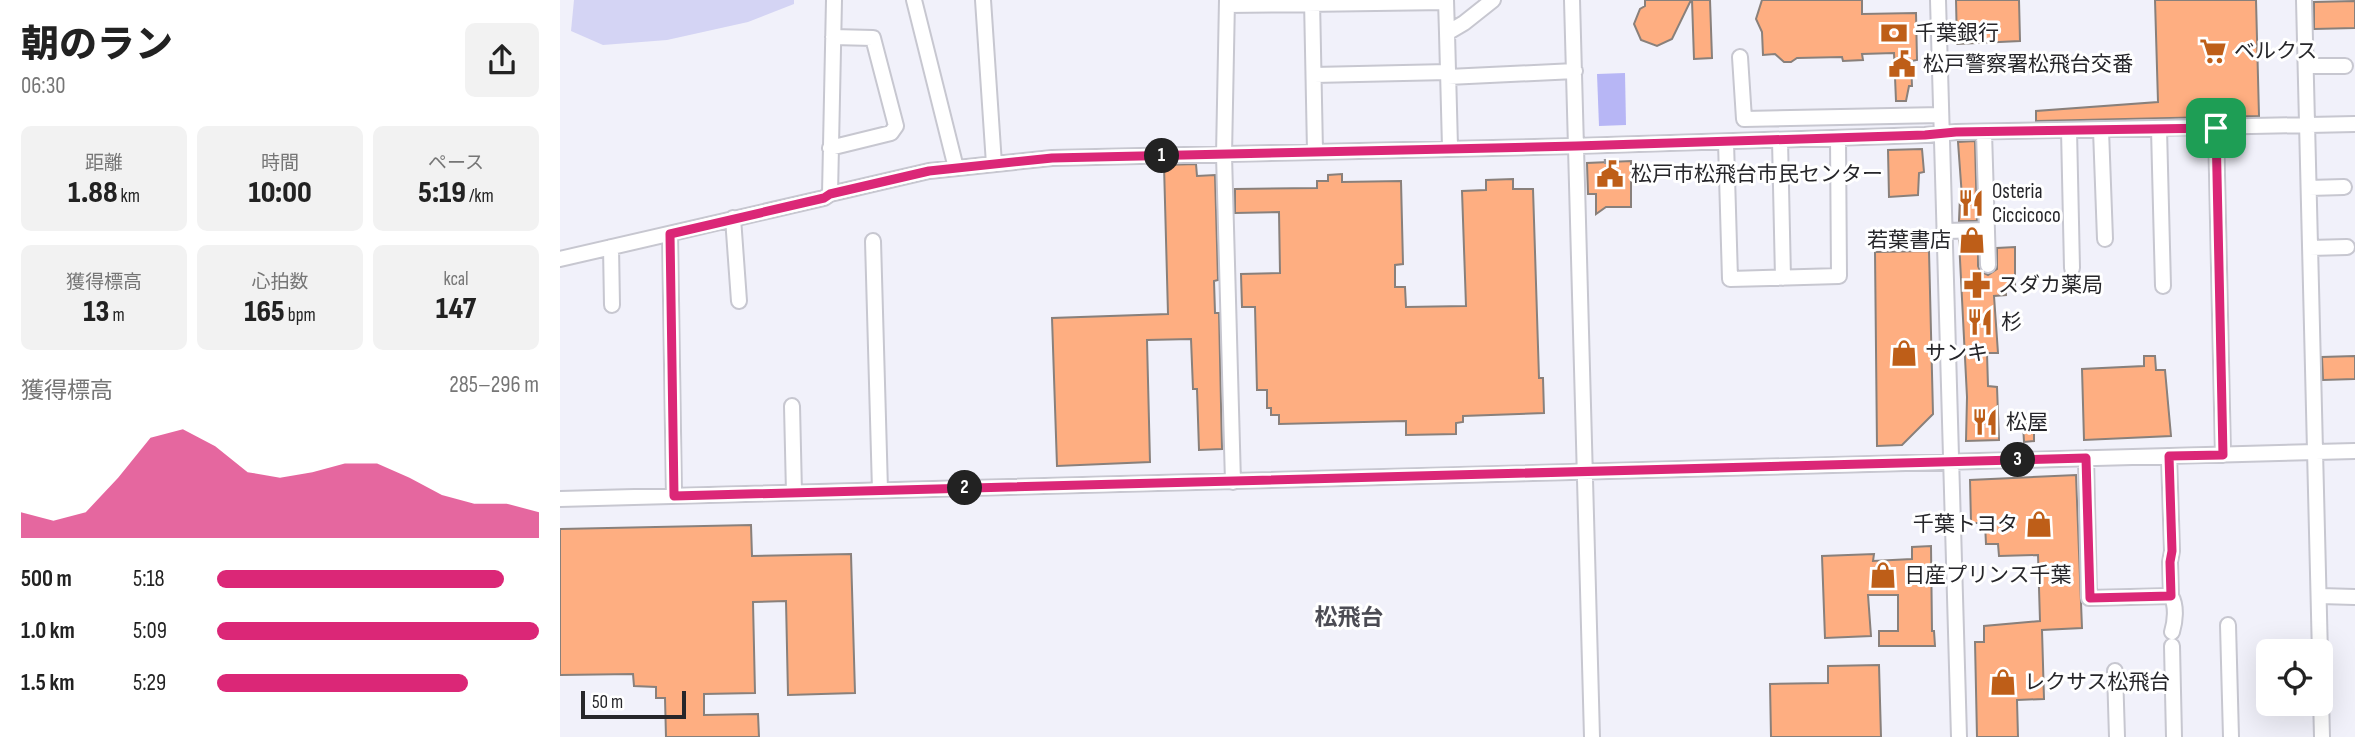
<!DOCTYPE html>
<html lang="ja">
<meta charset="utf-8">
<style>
body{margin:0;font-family:"Sofia Sans Condensed","Noto Sans JP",sans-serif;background:#f2f2f2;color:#222;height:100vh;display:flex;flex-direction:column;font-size:26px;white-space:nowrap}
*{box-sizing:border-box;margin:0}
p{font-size:23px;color:#767676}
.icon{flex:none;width:38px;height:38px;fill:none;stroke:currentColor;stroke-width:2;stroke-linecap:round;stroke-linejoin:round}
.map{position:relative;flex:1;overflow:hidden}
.side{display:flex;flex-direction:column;background:#fff;width:560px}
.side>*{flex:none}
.controls{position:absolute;left:1696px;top:639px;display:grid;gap:14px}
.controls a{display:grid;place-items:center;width:77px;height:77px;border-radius:10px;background:#fff;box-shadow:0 7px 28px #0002;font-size:35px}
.scale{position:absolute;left:21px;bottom:18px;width:105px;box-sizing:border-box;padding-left:7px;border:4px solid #26262a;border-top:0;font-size:19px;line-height:24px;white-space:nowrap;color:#26262a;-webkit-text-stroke:5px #fff;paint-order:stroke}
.pin{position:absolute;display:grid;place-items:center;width:60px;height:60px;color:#fff;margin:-30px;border-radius:14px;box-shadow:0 4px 10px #0006}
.km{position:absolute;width:35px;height:35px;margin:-18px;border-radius:50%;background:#222;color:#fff;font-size:19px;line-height:35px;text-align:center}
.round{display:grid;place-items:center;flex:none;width:74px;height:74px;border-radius:10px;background:#f2f2f2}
.overview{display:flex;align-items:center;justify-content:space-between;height:119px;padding:0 21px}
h1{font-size:38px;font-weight:800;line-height:52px}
.stats{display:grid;grid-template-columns:repeat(3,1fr);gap:10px;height:119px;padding:7px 21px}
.stats div{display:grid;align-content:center;border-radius:10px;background:#f2f2f2;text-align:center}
.stats b{font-size:30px;font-weight:800}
.stats small{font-size:19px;font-weight:400}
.stats p{font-size:19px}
.chart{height:196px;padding:14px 21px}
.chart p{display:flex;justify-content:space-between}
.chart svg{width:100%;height:126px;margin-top:7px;fill:#db2777;opacity:.7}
ul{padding:0 21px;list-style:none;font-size:23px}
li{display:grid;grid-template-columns:112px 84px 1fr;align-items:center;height:52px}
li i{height:18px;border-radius:9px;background:#db2777}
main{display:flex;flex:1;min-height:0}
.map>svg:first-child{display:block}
.green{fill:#d4d4f4}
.water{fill:#b7b6f5}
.building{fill:#feae81;stroke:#89807b;stroke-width:2}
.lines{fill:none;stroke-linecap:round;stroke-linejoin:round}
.minor-casing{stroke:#c7c7d0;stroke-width:18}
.path{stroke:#95959c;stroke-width:2.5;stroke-dasharray:5 3.5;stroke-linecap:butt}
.minor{stroke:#fff;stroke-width:14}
.route-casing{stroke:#fff;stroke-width:14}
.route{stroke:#db2777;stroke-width:9}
.labels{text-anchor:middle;stroke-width:6;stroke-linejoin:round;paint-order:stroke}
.poi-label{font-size:21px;fill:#26262a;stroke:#fff;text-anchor:start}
.neighbourhood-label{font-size:23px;font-weight:bold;fill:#4c4c54;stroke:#fff}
</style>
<main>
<section class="side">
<div class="overview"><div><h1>朝のラン</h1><p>06:30</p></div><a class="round"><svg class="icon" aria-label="share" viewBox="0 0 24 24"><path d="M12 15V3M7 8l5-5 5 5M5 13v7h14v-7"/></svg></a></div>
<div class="stats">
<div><p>距離</p><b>1.88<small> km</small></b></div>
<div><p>時間</p><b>10:00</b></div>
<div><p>ペース</p><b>5:19<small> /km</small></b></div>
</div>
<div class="stats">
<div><p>獲得標高</p><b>13<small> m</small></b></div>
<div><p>心拍数</p><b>165<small> bpm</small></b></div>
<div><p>kcal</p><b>147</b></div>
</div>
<div class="chart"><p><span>獲得標高</span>285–296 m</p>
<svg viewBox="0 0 160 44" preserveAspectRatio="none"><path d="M0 44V35L10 38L20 35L30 23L40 9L50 6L60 12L70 21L80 23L90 21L100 18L110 18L120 23L130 29L140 32L150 32L160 35V44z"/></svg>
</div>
<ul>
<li><b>500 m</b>5:18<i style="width:89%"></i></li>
<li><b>1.0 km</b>5:09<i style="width:100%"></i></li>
<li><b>1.5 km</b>5:29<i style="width:78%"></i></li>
</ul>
</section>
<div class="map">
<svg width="1795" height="737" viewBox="0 0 1795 737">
<rect width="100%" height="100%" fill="#f1f1fa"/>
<path class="green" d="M14,0H234V4L188,22L107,40L43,45L11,31Z"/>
<path class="water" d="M1065,73L1066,125L1039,126L1037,74Z"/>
<path class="building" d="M1085,0H1131L1112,39L1097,46L1081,40L1074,24L1080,9L1085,6Z
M1132,0H1150L1152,58L1134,59Z
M1202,0H1302V14L1356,13L1357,60L1351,61L1352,86H1349L1346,101H1336L1334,53L1302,54L1303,60L1283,61L1282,57L1237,58L1231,62H1224L1215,54L1203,55L1202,32L1196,19Z
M1396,0H1459L1460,41L1397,44Z
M1595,0H1696L1699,116L1476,121V111L1598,102Z
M1795,1V28L1754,29V2Z
M1415,141L1417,221H1399L1400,197H1402L1398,142Z
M1362,149L1364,172L1359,173L1358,195L1329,197L1328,150Z
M1071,161V207H1046L1036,214V194H1028L1027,163Z
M636,164L637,176L655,175L658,280L654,281L655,313H659L662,449L639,450L637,389H633L631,339L587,340L590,462L497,466L492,318L608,314L604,165Z
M782,174V182L841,181L843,264L835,265V287H845L846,307L906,306L902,191L926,190V180L953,179V189H973L979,378H983L984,413L903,416V422L896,423V434L846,435V421L719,424V415H711V408H707V390H697L695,307H682L681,274L720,273L719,212L675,213V189L757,188V181H768V175Z
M1399,240H1418V266L1420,271L1428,275L1437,269V248L1455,247V286L1446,287V295L1434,296L1438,353H1427L1428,386L1437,387L1439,440L1406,441L1407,397Z
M1369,251L1373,414L1342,445L1317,446L1315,252Z
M1584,356H1595L1596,370H1605L1611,436L1524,440L1522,369L1584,366Z
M1795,356V379L1763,380L1762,357Z
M1463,424H1474V441L1464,442Z
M1516,475L1522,628L1482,630L1484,699L1457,700L1458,737H1417L1415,642H1424V626L1480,621L1478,555L1439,556L1438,544H1426L1425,523H1411L1410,480Z
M191,525L192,556L291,554L295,693L228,695L226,601L193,602L195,693L144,694V715L198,714L199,737H106L105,698H96V687L74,686L73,674L0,675V529Z
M1371,546L1372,631H1374L1375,646H1319V631H1338V595H1308L1311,636L1265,638L1262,556L1314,554L1313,561L1352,559V547Z
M1319,665L1321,737H1211L1210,684L1268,683V666Z"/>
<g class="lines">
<defs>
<path id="minor" d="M354,0L396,168
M423,0L434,164
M667,0L664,155L673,482
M752,0L755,151
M886,0L887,33
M1012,0L1032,737
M1378,0L1399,737
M1744,0L1762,737
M667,5L886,2
M1180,57L1184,119L1381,115
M1746,66H1785
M754,75L888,72
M888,77L1015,71
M1656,128L1663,455
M1599,129L1603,286
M1509,130L1512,268
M1541,130L1545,239
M1424,132L1428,265
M1220,140L1223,278
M1166,142L1170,279L1279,276L1278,138
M890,147L887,33L904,23L933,0
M270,148L331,133L336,126L313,38L273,37
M1749,188L1784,187
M270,194L274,0
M173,218L179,301
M1385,231L1427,230
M110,234L114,496
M313,241L320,490
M51,247L52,305
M1750,248L1787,247
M0,259L264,198L270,194L369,171L492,158L1016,146L1365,135L1396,132L1795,124
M232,406L234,493
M1526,458L1529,598L1611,596L1610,562L1612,551L1609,456
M0,499L1795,451
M1611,596C1617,606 1615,622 1612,632
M1760,596L1795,597
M1668,625L1671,737
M1612,646L1614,737
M1555,671L1557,737"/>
</defs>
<use href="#minor" class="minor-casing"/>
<path class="path" d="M1045,159L1046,172"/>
<use href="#minor" class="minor"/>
</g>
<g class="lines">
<defs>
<path id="route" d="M1656,128L1663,455L1609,456L1612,551L1610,562L1611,596L1530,598L1526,458L114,496L110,234L264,198L270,194L369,171L492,158L1016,146L1365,135L1396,132Z"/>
</defs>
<use href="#route" class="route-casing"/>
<use href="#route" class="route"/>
</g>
<defs>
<symbol id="bank-bare" viewBox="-9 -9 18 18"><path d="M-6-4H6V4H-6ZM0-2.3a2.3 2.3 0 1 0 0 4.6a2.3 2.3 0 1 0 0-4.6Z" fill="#be5e18" stroke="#fff" stroke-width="2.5" paint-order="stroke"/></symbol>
<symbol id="supermarket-bare" viewBox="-9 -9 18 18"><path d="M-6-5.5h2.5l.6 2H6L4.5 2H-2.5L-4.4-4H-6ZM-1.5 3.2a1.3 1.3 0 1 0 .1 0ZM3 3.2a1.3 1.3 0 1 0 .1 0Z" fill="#be5e18" stroke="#fff" stroke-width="2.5" paint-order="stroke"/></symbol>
<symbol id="civic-bare" viewBox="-9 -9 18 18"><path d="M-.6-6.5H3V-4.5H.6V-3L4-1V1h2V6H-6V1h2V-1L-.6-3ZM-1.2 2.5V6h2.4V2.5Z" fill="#be5e18" stroke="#fff" stroke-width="2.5" paint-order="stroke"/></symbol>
<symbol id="restaurant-bare" viewBox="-9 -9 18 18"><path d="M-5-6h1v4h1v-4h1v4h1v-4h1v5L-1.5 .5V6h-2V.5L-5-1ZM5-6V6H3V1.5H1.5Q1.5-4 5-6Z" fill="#be5e18" stroke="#fff" stroke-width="2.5" paint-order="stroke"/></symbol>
<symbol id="shop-bare" viewBox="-9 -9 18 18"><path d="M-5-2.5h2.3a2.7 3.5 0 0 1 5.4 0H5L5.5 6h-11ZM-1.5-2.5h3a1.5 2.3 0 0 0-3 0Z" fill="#be5e18" stroke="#fff" stroke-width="2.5" paint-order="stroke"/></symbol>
<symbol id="pharmacy-bare" viewBox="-9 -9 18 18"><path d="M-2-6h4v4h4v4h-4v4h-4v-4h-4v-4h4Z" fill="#be5e18" stroke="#fff" stroke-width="2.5" paint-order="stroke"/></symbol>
</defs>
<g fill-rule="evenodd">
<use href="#bank-bare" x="1315" y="14" width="38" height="38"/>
<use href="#supermarket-bare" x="1634" y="32" width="38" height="38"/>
<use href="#civic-bare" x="1323" y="45" width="38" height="38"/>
<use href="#civic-bare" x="1031" y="155" width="38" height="38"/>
<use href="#restaurant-bare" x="1392" y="184" width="38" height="38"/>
<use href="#shop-bare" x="1393" y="221" width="38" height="38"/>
<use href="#pharmacy-bare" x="1398" y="266" width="38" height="38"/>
<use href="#restaurant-bare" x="1401" y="303" width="38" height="38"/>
<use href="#shop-bare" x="1325" y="334" width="38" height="38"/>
<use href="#restaurant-bare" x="1406" y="403" width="38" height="38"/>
<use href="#shop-bare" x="1460" y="505" width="38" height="38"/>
<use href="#shop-bare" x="1304" y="556" width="38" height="38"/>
<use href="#shop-bare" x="1424" y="663" width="38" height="38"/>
</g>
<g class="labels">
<g class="poi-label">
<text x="1355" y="40">千葉銀行</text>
<text x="1674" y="58">ベルクス</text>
<text x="1363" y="71">松戸警察署松飛台交番</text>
<text x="1071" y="181">松戸市松飛台市民センター</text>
<text x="1432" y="198">Osteria<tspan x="1432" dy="24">Ciccicoco</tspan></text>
<text x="1391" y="247" text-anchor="end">若葉書店</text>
<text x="1438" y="292">スダカ薬局</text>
<text x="1441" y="329">杉</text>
<text x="1365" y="360">サンキ</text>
<text x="1446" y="429">松屋</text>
<text x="1458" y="531" text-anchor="end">千葉トヨタ</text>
<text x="1344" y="582">日産プリンス千葉</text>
<text x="1464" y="689">レクサス松飛台</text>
</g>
<g class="neighbourhood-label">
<text x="789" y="625">松飛台</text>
</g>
</g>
</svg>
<div class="controls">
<a><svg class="icon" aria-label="locate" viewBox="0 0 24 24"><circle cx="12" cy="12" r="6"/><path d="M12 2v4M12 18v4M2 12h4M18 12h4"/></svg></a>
</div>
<div class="scale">50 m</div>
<div class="pin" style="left:1656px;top:128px;background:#1e9e55"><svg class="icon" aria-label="arrive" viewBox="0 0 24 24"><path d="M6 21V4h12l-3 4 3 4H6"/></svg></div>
<b class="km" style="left:602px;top:156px">1</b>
<b class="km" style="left:405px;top:488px">2</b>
<b class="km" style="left:1458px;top:460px">3</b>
</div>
</main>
